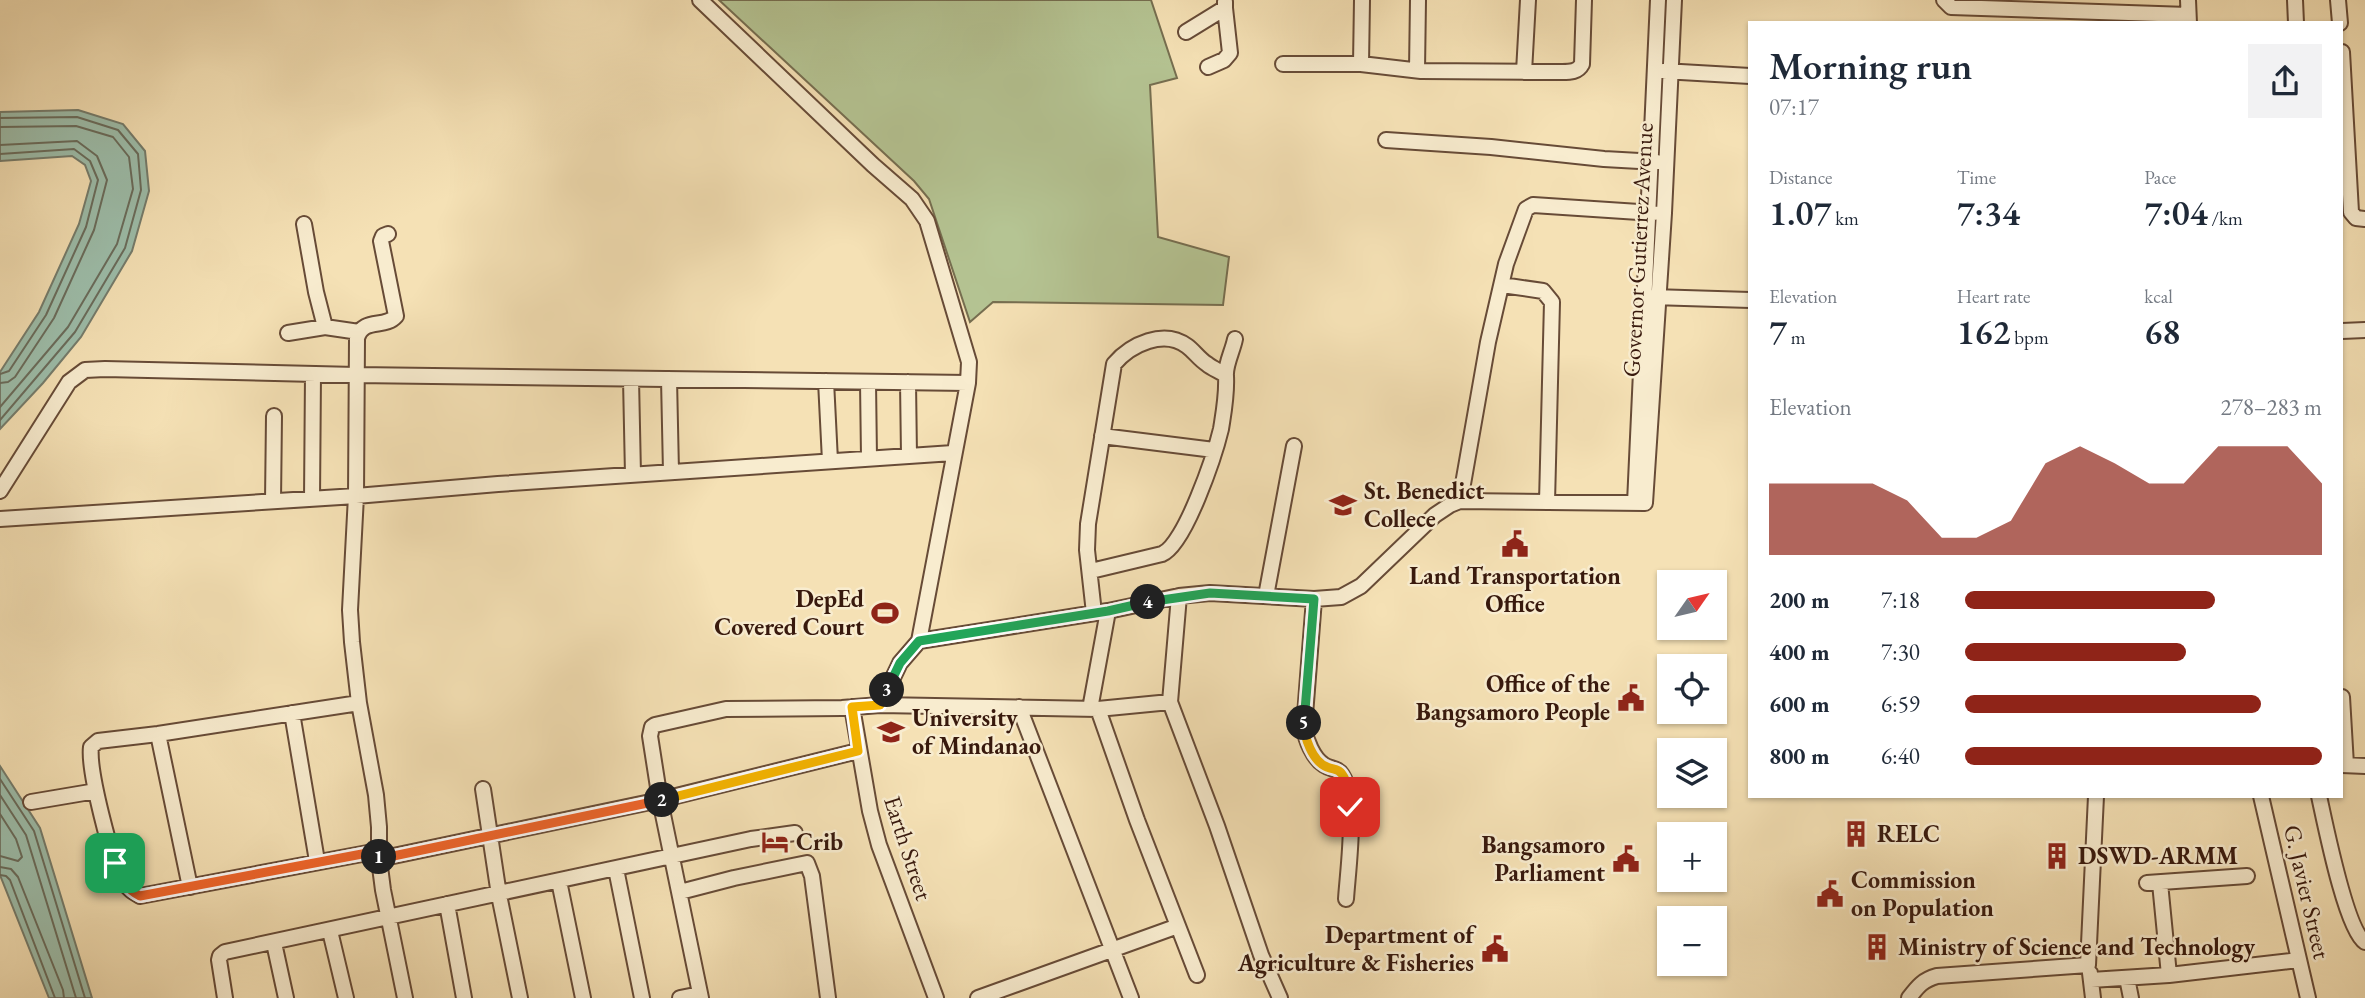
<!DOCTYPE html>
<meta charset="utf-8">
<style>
body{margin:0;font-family:"EB Garamond",serif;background:#f2f2f3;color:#1f2937;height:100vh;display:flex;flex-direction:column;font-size:26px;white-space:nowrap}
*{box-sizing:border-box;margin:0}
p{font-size:23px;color:#747a83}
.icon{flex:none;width:38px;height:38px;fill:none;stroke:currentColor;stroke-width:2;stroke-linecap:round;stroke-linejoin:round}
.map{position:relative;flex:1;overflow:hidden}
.drawer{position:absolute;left:1748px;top:21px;width:595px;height:777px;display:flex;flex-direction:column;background:#fff;border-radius:0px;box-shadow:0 2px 5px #0004}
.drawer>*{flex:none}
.needle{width:46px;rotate:56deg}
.tools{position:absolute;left:1657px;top:570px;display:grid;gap:14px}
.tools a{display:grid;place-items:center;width:70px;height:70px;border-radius:0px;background:#fff;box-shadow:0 2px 5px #0004;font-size:35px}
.pin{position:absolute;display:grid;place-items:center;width:60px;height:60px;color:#fff;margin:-30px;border-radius:14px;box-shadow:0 4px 10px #0006}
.km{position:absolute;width:35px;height:35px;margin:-18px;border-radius:50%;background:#222;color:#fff;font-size:19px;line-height:35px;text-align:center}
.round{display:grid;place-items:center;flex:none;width:74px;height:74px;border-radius:0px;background:#f2f2f3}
.summary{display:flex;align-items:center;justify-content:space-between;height:119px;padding:0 21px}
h1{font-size:38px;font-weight:600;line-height:52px}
.figures{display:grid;grid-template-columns:repeat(3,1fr);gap:10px;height:119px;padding:7px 21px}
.figures div{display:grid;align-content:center}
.figures b{font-size:35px;font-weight:600}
.figures small{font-size:19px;font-weight:400}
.figures p{font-size:19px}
.chart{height:196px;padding:14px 21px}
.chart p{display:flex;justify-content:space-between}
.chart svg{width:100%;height:126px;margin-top:7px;fill:#8f2418;opacity:.7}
ul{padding:0 21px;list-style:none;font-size:23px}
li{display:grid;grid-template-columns:112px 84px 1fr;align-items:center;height:52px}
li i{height:18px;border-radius:9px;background:#8f2418}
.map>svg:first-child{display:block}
.green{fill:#b5c493;stroke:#766e50;stroke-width:2}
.water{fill:#9dbeab;stroke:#757c6c;stroke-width:2}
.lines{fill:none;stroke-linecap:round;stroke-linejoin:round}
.shore{stroke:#6a6c5c;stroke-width:2}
.minor-casing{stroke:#674b37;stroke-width:18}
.minor{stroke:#f8eccf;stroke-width:14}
.split-1-casing{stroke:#fff;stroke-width:14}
.split-2-casing{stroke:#fff;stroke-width:14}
.split-3-casing{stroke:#fff;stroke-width:14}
.split-4-casing{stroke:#fff;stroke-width:14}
.split-5-casing{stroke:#fff;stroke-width:14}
.split-6-casing{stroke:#fff;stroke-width:14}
.split-1{stroke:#f0652b;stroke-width:9}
.split-2{stroke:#f0652b;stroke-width:9}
.split-3{stroke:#f5b400;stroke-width:9}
.split-4{stroke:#22a559;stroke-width:9}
.split-5{stroke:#22a559;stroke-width:9}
.split-6{stroke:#f5b400;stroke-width:9}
.labels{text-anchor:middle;stroke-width:5;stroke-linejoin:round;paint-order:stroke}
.street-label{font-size:24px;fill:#38190d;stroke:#f8eccf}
.poi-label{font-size:24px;font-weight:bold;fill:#38190d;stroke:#f8eccf;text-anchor:start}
</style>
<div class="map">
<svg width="2365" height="998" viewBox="0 0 2365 998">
<rect width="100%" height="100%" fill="#f5e1b5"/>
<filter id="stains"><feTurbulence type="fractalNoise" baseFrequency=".00286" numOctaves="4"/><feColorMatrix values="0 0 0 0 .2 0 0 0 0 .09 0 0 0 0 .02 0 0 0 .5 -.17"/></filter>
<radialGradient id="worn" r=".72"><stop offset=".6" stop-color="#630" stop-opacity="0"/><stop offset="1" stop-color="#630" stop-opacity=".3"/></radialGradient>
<path class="green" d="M719,0H1151L1177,78L1150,85L1158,237L1229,257L1223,305L993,302L970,322L929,199L914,181Z"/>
<path class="water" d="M78,110L123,124L145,151L149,191L132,251L81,337L43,383L0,429V372L39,312L79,224L91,181L85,165L72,156L0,161V112Z
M0,766L40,828L92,998H49L0,875Z"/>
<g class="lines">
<path class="shore" d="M0,118L77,117L118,130L138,154L141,190L125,248L75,332L0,420
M0,127L76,126L113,137L129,157L133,189L117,244L68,327L0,407
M0,145L77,141L97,156L107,180L94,230L54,318L15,377L8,382L0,383
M0,154L74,149L90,161L98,180L86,227L46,315L9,371L0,374
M0,779L34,831L85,998
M0,795L26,835L76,998
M0,814L16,839L22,857L18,861L0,856
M0,867L11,869L18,877L63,990L64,998
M0,875L6,876L10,880L55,998"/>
<defs>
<path id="minor" d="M700,0L873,165L912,199L927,221L969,362L968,383L919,641
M1362,0L1361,64L1421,71L1562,72C1570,72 1578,72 1582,64L1584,0
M1944,0L1951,7L2188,15
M2188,0L2189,23
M2295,0L2296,23
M2338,0L2340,23
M1186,32L1225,8V2
M2342,52L2351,212L2356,218L2365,219
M1283,64H1361
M1208,67L1224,60L1230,53L1225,8
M1417,70L1418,0
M1663,71L1750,76
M1524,72L1528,0
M1386,140L1491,147L1604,159L1657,162
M304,224L316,292L325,327
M388,234L383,236L381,241L396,316C385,329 363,317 357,338L356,496L350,610L352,642L359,703L376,795L379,827V859L383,890L405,998
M1502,285L1543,291L1552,302L1547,502
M1652,297L1750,300
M2342,331L2365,330
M288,333L325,327L359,332
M631,379L633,475
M669,379L671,472
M826,381L830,461
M868,382L869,458
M908,382L909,456
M1102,436L1214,450
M0,491L69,382L85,370L105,369L356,375L968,383
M312,499L313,374
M273,501L274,416
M1460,501L1488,342L1506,264L1526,209L1533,205L1654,213
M1635,503L1658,0
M0,519L356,496L498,484L953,453
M1091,571L1162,554C1185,545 1215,454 1221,429C1224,410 1227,395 1226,376C1225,365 1233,350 1235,339
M1179,596L1170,702L1217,826L1261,955L1280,998
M1266,596L1294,446
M1314,599L1304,728C1306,740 1313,758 1324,765C1330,769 1338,768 1342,775C1358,800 1348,868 1346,899
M1094,613L1087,550L1088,524L1114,364C1131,344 1164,329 1187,346C1194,351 1199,359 1207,364C1213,369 1220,371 1225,375
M2342,697L2346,765
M359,703L158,734L98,741L91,747C88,769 111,862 124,882C128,889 133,892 140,896L378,851
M880,705L900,663L919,641L1108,611L1179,596L1210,593L1314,599L1341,597L1361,586L1435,515L1450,505L1460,501L1645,503L1664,213L1674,0
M852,707L870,811L879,845L936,998
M1019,707L1131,998
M1090,709L1108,611
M1098,709L1137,820L1197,975
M292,713L317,861
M158,734L190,887
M2342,765L2365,766
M483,789L499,895L520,998
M2261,796L2308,998
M2319,796C2325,823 2346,930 2365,942
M31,802L96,791
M379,859L660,800L858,751
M616,869L642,998
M559,881L583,998
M2147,883L2247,876
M2160,883L2169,975
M680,892L734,878L807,863L812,876L828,998
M447,904L464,998
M330,931L346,998
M274,943L286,998
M2090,973L2093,998
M2127,978L2131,998
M2091,980L2169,975L2299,960
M225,998L219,960L220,956L225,952L751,839L795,833
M680,998L700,994
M701,998L660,800L650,736L652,727L655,725L726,709L842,708L880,705L1098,709L1170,702
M978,998L1178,926
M1909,998C1918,986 1923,980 1937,976L2088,965L2096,796"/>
</defs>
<use href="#minor" class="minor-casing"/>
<use href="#minor" class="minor"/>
</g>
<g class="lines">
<defs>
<path id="split-1" d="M115,863C121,878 126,889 140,896L378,851L379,857"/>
<path id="split-2" d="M379,857V859L662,800"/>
<path id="split-3" d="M662,800L858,751L852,707L880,705L887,690"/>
<path id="split-4" d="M887,690L900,663L919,641L1108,611L1148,602"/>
<path id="split-5" d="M1148,602L1210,593L1314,599L1304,723"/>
<path id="split-6" d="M1304,723C1304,737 1312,761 1327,767C1333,770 1338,768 1342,774C1349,784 1349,796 1350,807"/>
</defs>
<use href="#split-1" class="split-1-casing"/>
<use href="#split-2" class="split-2-casing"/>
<use href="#split-3" class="split-3-casing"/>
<use href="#split-4" class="split-4-casing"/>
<use href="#split-5" class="split-5-casing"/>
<use href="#split-6" class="split-6-casing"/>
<use href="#split-1" class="split-1"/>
<use href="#split-2" class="split-2"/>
<use href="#split-3" class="split-3"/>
<use href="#split-4" class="split-4"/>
<use href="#split-5" class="split-5"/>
<use href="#split-6" class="split-6"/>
</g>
<defs>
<symbol id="university-bare" viewBox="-9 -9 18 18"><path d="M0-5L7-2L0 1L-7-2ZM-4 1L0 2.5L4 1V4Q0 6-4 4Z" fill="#8f2418" stroke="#f8eccf" stroke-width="2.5" paint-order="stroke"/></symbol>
<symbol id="civic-bare" viewBox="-9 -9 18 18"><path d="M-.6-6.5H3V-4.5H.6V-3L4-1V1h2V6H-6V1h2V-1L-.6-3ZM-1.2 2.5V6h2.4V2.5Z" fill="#8f2418" stroke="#f8eccf" stroke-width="2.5" paint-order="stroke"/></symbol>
<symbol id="stadium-bare" viewBox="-9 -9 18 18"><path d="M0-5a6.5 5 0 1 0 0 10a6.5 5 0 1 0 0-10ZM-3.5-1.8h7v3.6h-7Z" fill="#8f2418" stroke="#f8eccf" stroke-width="2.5" paint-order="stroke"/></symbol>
<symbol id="building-bare" viewBox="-9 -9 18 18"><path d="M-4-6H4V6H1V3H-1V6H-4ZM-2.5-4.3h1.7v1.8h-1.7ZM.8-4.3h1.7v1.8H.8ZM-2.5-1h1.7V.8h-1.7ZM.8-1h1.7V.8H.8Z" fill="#8f2418" stroke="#f8eccf" stroke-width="2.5" paint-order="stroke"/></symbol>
<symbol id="hotel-bare" viewBox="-9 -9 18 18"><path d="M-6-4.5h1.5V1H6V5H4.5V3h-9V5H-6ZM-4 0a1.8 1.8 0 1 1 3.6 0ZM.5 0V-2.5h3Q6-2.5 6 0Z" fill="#8f2418" stroke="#f8eccf" stroke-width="2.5" paint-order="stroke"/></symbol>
</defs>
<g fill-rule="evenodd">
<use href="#university-bare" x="1324" y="486" width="38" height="38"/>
<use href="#civic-bare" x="1496" y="525" width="38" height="38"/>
<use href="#stadium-bare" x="866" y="594" width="38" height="38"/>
<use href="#civic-bare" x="1612" y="679" width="38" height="38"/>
<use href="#university-bare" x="872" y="713" width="38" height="38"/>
<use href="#building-bare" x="1837" y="815" width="38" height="38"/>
<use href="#hotel-bare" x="756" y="823" width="38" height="38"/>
<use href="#building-bare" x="2038" y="837" width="38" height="38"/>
<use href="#civic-bare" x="1607" y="840" width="38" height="38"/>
<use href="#civic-bare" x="1811" y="875" width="38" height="38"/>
<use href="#building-bare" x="1858" y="928" width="38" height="38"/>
<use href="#civic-bare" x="1476" y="930" width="38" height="38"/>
</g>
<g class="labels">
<g class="street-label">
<text transform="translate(1638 250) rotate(-87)" y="8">Governor Gutierrez Avenue</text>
<text transform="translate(908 848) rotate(72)" y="8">Earth Street</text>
<text transform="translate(2307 892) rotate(77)" y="8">G. Javier Street</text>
</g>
<g class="poi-label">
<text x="1364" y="499">St. Benedict<tspan x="1364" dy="28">Collece</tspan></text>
<text x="1515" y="584" text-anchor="middle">Land Transportation<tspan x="1515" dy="28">Office</tspan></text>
<text x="864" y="607" text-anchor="end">DepEd<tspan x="864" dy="28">Covered Court</tspan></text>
<text x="1610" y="692" text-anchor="end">Office of the<tspan x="1610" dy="28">Bangsamoro People</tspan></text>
<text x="912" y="726">University<tspan x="912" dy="28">of Mindanao</tspan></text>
<text x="1877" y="842">RELC</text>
<text x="796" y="850">Crib</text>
<text x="1605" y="853" text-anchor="end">Bangsamoro<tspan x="1605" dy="28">Parliament</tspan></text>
<text x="2078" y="864">DSWD-ARMM</text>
<text x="1851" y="888">Commission<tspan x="1851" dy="28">on Population</tspan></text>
<text x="1474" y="943" text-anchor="end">Department of<tspan x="1474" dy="28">Agriculture &amp; Fisheries</tspan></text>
<text x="1898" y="955">Ministry of Science and Technology</text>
</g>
</g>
<rect width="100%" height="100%" filter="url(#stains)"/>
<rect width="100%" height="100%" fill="url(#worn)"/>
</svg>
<div class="tools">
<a><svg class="needle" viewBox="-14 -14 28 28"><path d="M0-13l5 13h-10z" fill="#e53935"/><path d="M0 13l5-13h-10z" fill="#747a83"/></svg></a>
<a><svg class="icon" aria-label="locate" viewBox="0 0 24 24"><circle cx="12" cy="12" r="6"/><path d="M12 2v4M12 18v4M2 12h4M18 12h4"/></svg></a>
<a><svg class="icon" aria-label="layers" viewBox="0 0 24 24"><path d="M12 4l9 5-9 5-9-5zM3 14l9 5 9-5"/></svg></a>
<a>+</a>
<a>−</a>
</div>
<div class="pin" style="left:115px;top:863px;background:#1e9e55"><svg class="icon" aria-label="arrive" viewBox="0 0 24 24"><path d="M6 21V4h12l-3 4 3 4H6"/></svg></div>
<div class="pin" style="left:1350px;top:807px;background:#d93025"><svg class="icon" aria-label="check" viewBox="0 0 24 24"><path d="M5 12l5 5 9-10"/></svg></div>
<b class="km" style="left:379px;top:857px">1</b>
<b class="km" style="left:662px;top:800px">2</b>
<b class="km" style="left:887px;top:690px">3</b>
<b class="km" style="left:1148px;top:602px">4</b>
<b class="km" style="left:1304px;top:723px">5</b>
<section class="drawer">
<div class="summary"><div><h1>Morning run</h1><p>07:17</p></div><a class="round"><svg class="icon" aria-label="share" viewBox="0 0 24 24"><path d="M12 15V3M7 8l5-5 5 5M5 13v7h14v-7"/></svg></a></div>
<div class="figures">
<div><p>Distance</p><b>1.07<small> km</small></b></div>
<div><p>Time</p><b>7:34</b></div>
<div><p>Pace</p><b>7:04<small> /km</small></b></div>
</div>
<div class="figures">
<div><p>Elevation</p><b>7<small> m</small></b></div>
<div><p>Heart rate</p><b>162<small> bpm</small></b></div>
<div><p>kcal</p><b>68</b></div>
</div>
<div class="chart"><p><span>Elevation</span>278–283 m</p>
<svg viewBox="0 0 160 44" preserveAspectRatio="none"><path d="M0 44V19L10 19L20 19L30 19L40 25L50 38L60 38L70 32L80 12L90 6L100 12L110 19L120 19L130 6L140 6L150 6L160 19V44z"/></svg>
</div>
<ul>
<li><b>200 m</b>7:18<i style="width:70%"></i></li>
<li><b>400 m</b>7:30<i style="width:62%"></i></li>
<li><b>600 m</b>6:59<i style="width:83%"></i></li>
<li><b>800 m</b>6:40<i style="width:100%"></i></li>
</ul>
</section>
</div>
